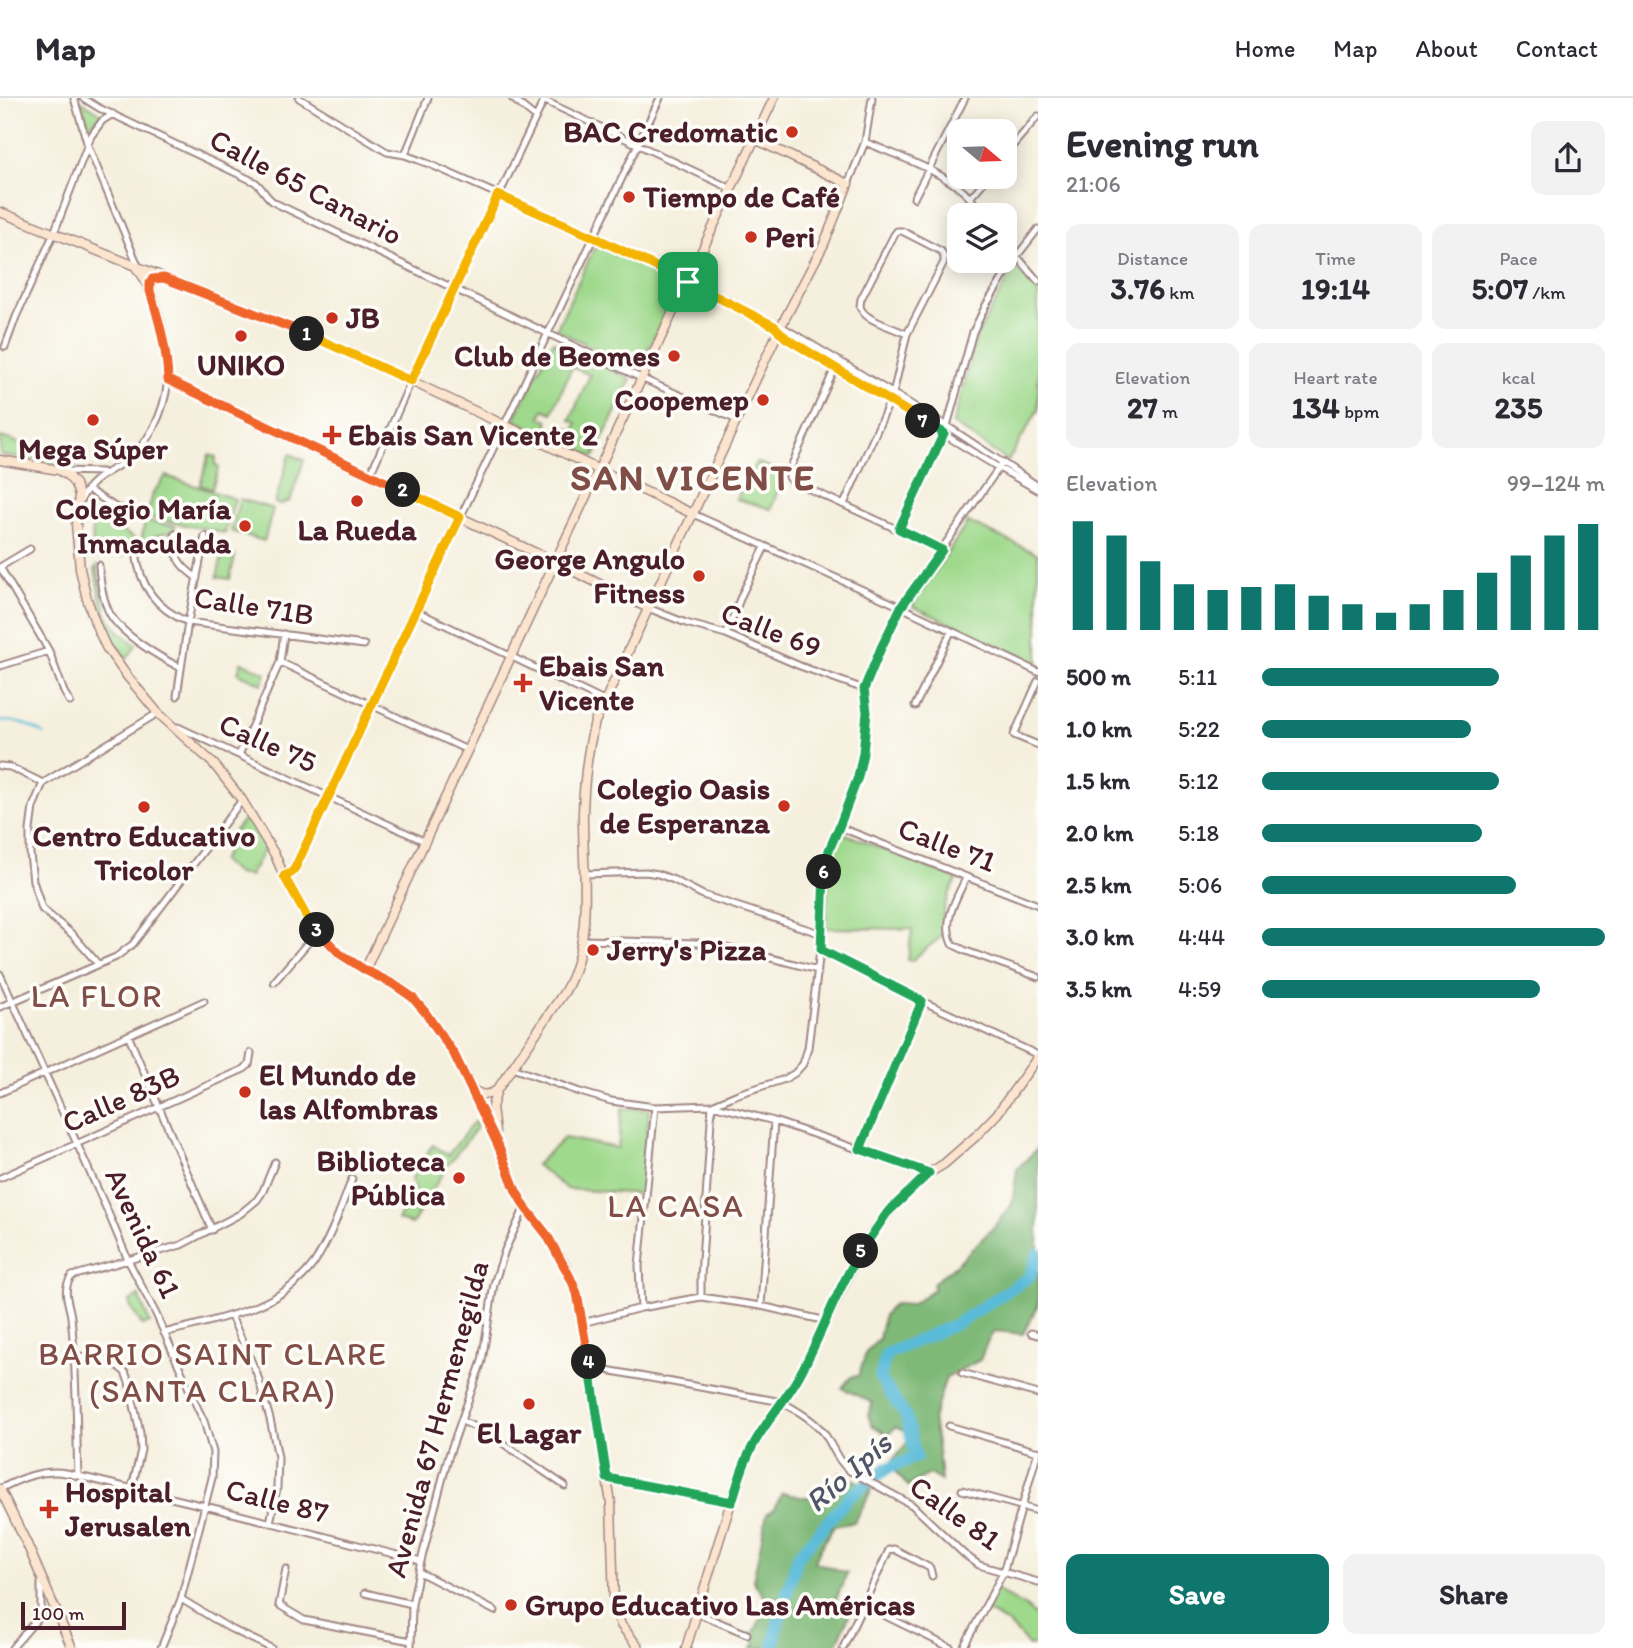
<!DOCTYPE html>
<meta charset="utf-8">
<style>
body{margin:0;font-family:Itim,sans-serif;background:#f2f2f3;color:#2b2b33;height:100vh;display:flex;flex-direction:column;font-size:26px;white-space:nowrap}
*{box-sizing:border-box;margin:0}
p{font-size:23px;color:#7c7c81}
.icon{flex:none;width:38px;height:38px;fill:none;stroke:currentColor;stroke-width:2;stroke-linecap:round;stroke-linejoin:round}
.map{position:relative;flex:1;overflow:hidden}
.panel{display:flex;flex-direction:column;background:#fff;width:595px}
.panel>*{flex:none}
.needle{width:46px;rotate:109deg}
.buttons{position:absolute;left:947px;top:21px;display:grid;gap:14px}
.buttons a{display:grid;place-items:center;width:70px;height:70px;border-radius:14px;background:#fff;box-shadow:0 4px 18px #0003;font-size:35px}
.scale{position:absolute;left:21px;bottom:18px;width:105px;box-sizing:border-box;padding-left:7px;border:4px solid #4a1f2b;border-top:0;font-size:19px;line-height:24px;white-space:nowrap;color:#4a1f2b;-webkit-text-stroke:5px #fdfcf7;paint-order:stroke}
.pin{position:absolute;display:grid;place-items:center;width:60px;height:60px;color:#fff;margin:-30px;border-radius:14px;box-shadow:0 4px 10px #0006}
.km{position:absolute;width:35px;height:35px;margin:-18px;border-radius:50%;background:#222;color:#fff;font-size:19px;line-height:35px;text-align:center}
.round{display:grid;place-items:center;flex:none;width:74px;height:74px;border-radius:14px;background:#f2f2f3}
.headline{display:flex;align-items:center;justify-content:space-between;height:119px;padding:0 28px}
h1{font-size:38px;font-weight:700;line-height:52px}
.stats{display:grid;grid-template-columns:repeat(3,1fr);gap:10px;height:119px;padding:7px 28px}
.stats div{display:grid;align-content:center;border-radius:14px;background:#f2f2f3;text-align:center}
.stats b{font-size:30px;font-weight:700}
.stats small{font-size:19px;font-weight:400}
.stats p{font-size:19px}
.chart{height:196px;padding:14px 28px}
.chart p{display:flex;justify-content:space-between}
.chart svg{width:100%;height:126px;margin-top:7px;stroke:#0f766e;stroke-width:6}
.action{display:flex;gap:14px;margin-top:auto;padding:14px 28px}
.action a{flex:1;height:80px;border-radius:14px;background:#0f766e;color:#fff;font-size:28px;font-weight:700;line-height:80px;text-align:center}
.action a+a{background:#f2f2f3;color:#2b2b33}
ul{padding:0 28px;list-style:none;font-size:23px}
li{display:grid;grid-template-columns:112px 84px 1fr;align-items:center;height:52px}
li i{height:18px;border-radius:9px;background:#0f766e}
header{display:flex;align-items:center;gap:42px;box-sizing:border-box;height:98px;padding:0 35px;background:#fff;border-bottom:2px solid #e1e1e2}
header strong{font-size:33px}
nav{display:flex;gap:38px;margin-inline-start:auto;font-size:24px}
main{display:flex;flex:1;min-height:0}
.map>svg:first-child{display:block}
.green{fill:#9fd98c;stroke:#747c5c;stroke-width:2;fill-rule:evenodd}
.forest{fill:#7fb978;stroke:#646c52;stroke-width:2}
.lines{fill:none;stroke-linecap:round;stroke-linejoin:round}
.stream{stroke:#5abbd9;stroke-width:2}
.river{stroke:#5abbd9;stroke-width:12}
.street-casing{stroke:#a08784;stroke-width:9}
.secondary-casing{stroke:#a08784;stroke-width:11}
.street{stroke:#fff;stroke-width:5}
.secondary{stroke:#fbe5cf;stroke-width:8}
.split-1-casing{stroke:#fff;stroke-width:14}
.split-2-casing{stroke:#fff;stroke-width:14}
.split-3-casing{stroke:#fff;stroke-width:14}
.split-4-casing{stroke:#fff;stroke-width:14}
.split-5-casing{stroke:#fff;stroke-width:14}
.split-6-casing{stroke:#fff;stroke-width:14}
.split-7-casing{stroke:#fff;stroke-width:14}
.split-8-casing{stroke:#fff;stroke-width:14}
.split-1{stroke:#f5b400;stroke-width:9}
.split-2{stroke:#f0652b;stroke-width:9}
.split-3{stroke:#f5b400;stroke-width:9}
.split-4{stroke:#f0652b;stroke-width:9}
.split-5{stroke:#22a559;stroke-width:9}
.split-6{stroke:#22a559;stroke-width:9}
.split-7{stroke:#22a559;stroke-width:9}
.split-8{stroke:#f5b400;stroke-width:9}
.poi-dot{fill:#c8321e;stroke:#fdfcf7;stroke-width:2.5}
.labels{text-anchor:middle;stroke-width:7;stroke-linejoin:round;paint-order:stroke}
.poi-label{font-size:30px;font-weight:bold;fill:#4a1f2b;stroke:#fdfcf7;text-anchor:start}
.street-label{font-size:30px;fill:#4a1f2b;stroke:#fdfcf7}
.neighbourhood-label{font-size:32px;letter-spacing:2px;fill:#814e47;stroke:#fdfcf7}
.water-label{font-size:32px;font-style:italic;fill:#505668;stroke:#fdfcf7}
.district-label{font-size:37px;font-weight:bold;letter-spacing:2px;fill:#814e47;stroke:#fdfcf7}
</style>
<header>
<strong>Map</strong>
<nav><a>Home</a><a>Map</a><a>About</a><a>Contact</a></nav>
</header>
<main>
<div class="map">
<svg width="1038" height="1550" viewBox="0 0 1038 1550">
<rect width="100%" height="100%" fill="#fdfcf7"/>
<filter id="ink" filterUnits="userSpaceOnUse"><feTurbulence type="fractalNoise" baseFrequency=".0143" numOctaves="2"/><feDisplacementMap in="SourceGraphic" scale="14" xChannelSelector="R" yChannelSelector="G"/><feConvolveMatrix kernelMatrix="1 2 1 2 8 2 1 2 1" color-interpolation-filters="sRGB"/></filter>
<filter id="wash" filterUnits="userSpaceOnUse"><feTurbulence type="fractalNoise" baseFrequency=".00686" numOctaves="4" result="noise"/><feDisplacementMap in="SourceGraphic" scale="28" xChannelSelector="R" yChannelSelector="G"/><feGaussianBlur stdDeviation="1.57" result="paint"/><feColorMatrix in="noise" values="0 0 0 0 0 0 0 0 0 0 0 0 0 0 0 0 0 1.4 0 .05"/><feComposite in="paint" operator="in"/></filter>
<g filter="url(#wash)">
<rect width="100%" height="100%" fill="#f5efdd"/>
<path class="green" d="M80,2L103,17L95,23L89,31Z
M596,146L679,186L639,271L556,232Z
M1015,168L1038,194V312L1008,363L953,326L977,238Z
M553,243L631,281L594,359L514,322ZM572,269L590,277L570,322L577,325L574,333L566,330C559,339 547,334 548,323L540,319L544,311L552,315Z
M1,339L77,363L75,368L0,357Z
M290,356L304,362L290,403L279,407L275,405Z
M209,357L216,359L215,367L219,369L212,391L200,387Z
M756,364L784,375L771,411L736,401Z
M166,378L235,401L225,435L147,419L153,395Z
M240,401L273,411L264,443L231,433Z
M92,414L135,441L137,445L124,448L126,457L93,460Z
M145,423L175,428L173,433L154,438V441L141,444Z
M968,424L1038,456V566L912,508Z
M223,454L235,457L230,481L217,479Z
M97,468L107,516L119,533L136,547L127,561C104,536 100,503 95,471Z
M241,564L266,575L262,586L238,575Z
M248,718L266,749L249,778L237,776L221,763L227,753L222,746Z
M843,735L957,781C947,799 939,817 943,837L911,863L908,862L912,831L825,830C828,798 825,763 843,735Z
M622,1010L649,1012L642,1096L567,1091L536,1067L564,1040L618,1050Z
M474,1024L478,1028L447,1068L412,1126L398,1122L415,1089L411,1082C419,1070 424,1058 433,1047L448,1057Z
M139,1198L150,1225L142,1227L131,1210L129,1203Z
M993,1490L1027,1510L1038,1520V1546L1029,1548C1013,1529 1007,1522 984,1513Z"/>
<path class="forest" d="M1038,1050V1208L1023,1236L995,1233L988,1242L980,1262L946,1279L933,1321L938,1352L941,1383L929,1376L908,1388L889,1367L909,1342L906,1334L895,1329L888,1337L872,1327L868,1317L873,1305L842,1290L851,1279L858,1278L867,1253L879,1241L884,1217L894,1206L911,1207L934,1191L933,1185L957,1166L992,1131L1012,1106L1017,1071Z
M840,1375L872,1391L855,1424L834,1428L820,1451L815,1464L847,1475L835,1504L850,1515L835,1550H752L755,1546L752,1538L769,1505L753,1483L767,1416L775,1410L782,1395L800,1399H819Z"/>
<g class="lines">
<path class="stream" d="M0,623C17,622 29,627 44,636"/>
<path class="river" d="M773,1550L778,1525L798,1458L848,1400L886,1371L916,1359L906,1319L880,1280L886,1256L956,1226L1029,1179L1038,1156"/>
</g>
</g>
<g filter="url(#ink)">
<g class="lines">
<defs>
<path id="street" d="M74,0L88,48L139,170
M83,0L99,10L255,84C264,91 265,99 275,105L643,281L737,322
M299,0L387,54L405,57L429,66L594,139L723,200L774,228L786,240L999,370L1038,392
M512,0L535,19
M543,2L732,91
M865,44C896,57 931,69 958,89C969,97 976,107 984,117
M405,57L428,0
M1004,58L1038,18
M848,86L865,44L872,0
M914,100L965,0
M970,100L988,79
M1004,143L1038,183
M781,228L947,328L1038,388
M5,249L16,219L54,135L91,38L102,23L113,16
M836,268L789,373V379L792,383L942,452
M63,373L102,374
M370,377L411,283L545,0
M87,391L117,410L128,411L132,408
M81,402C90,382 104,377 121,366C150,347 164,315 168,282
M844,406L893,296L907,236L944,164V159L941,153L902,133H897L894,137L861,201C860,207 859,209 863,214C869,223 896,231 907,236
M693,416L901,509L1038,574
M899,431L947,328L973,234L986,207L1017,158L1038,131
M175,436C176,461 176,465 197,480
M136,453C139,487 156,511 188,524L364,547
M99,467C100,483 102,501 110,516C122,537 159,559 181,570
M0,469L49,553L64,594L70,604
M0,469L30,451
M648,510L686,525L726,536L800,568L864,591
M416,513L604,603
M726,536L742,496L765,449
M280,564L467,652
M0,568L49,553
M1038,583L1014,637L1038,647
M177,598L188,524L205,438
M915,608L951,534
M178,629L424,743
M239,657L280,564L284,536
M0,668L10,669L43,685
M43,685L33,709L30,732V756L33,783L42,811L73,837L98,866
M43,685L158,615
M839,729L1038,807
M584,776L646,774L658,776L674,782L703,797L822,836
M284,778L291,775L295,770L410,525L660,0
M966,780C956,801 942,823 952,846L966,853L1038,879
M583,842L698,845L751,855L818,872
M821,852L922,903L1038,957
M0,876L107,1112L128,1162L156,1216L198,1311L204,1323L213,1354L212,1380L181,1501L161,1550
M274,884L318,833
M0,909L116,859L133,846L242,702
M128,937L212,1132
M512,970L580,994L611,1003L655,1009L712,1007L774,1023L929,1075
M0,995L204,903
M860,1051L922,903
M0,1080L244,971L249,967L251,955
M701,1199V1179L712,1007L738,996L785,981L795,975L803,966L808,950L822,836L824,769L829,752L839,729L858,679L863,655L867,614L864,591L881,550L901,509L1003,364
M761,1208L774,1023
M641,1210L639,1168L655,1009
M231,1218L257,1276L270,1321L278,1359L277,1390L270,1425
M582,1225L641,1210L701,1199L761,1208L827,1223
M164,1235C217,1221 280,1212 314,1165C331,1140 341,1109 352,1081
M1031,1235L1038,1237
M74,1258L97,1259L111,1263L125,1274L129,1284L140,1335L141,1352L132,1390
M590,1269L782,1304C796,1312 814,1322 824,1335C833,1348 837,1363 850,1373L912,1407L964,1456L979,1467L1038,1484
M962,1275L1038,1296
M462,1323L488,1335L565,1388
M949,1328L1038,1354
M78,1378C76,1325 77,1271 71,1219C69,1204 61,1192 72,1178L181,1147L240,1116L257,1102L263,1093L275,1064
M607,1380L731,1404
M0,1391C21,1380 42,1371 66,1375L205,1408L421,1463
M962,1392L1038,1413
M286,1471L279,1507L304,1522L411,1543
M419,1474L495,1513
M365,1495L412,1506
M181,1501L229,1530L271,1550
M863,1507L951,1550
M697,1515L747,1536
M12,1550L39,1519L41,1512V1485
M411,1550L412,1506L421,1463L448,1360L482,1263L494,1186L505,1152L525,1109
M843,1550L889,1452L894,1451L930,1470L932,1478
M963,1550L1003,1475L1038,1353"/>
<path id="secondary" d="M0,114L311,238L411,283L693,416
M137,171C157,190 167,255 168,282L555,464L648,510
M0,362L59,372L68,378L75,386L79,397L76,426L80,471L87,501L96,527L106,549L127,578L158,615L213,665L242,702L275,757L284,778L309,823L340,857L365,872L393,885L412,899L425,914L454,956L498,1047L516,1093L525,1109L547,1137L565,1167L577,1195L590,1269L611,1406L614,1506L621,1527L639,1550
M365,872L555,464L774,0
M473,992C482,998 489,998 497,992
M495,1034L492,1009L497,992L565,893C595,840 582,772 583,714C584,683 587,653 595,624L781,228L824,146L848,86L755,41
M0,1391L27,1446L72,1550
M686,1550L731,1404L750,1353L760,1336L799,1278L858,1158L874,1132L899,1103L929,1075L944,1066L975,1039L997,1016L1038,959"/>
</defs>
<use href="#street" class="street-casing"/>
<use href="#secondary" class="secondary-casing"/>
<use href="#street" class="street"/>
<use href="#secondary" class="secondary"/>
</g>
</g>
<g class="lines" filter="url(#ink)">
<defs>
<path id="split-1" d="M307,236L411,283L498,97L594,139L688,184"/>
<path id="split-2" d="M307,236L164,180L152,181L150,185V193C159,222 167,251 168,282L403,392"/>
<path id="split-3" d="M317,832L309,823L284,778L291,775L295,770L460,419L403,392"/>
<path id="split-4" d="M317,832L340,856L365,872L393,886L412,899L425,914L454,956L498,1047L516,1093L525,1109L547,1137L570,1179L577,1195L589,1264"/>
<path id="split-5" d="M589,1264L607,1380L732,1404C738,1384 744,1363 755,1344C768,1321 786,1301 799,1278C822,1237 836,1192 861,1153"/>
<path id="split-6" d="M824,774L821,852L922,903L860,1051L929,1075L887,1115L861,1153"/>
<path id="split-7" d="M824,774L829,752L839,729L858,679L863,655L867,614L864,591L881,550L901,509L942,452L899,431L944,335L923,323"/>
<path id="split-8" d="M688,184L774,228L786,240L923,323"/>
</defs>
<use href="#split-1" class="split-1-casing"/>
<use href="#split-2" class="split-2-casing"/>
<use href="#split-3" class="split-3-casing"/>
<use href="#split-4" class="split-4-casing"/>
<use href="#split-5" class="split-5-casing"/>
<use href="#split-6" class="split-6-casing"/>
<use href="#split-7" class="split-7-casing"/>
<use href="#split-8" class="split-8-casing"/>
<use href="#split-1" class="split-1"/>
<use href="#split-2" class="split-2"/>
<use href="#split-3" class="split-3"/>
<use href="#split-4" class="split-4"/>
<use href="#split-5" class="split-5"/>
<use href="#split-6" class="split-6"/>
<use href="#split-7" class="split-7"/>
<use href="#split-8" class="split-8"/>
</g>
<g class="poi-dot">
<circle cx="792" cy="34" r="7"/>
<circle cx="629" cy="99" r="7"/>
<circle cx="751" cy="139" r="7"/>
<circle cx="332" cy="220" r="7"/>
<circle cx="241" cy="238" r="7"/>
<circle cx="674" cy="258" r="7"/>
<circle cx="763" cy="302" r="7"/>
<circle cx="93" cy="322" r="7"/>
<path d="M328.5 326.5h7v7h7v7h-7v7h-7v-7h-7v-7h7z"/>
<circle cx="357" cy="403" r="7"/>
<circle cx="245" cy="428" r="7"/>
<circle cx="699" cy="478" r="7"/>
<path d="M519.5 574.5h7v7h7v7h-7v7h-7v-7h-7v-7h7z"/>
<circle cx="784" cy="708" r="7"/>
<circle cx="144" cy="709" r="7"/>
<circle cx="593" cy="852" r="7"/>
<circle cx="245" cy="994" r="7"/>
<circle cx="459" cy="1080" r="7"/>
<circle cx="529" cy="1306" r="7"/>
<path d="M45.5 1400.5h7v7h7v7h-7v7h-7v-7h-7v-7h7z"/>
<circle cx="511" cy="1507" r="7"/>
</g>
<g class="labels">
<g class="poi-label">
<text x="778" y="44" text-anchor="end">BAC Credomatic</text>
<text x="643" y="109">Tiempo de Café</text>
<text x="765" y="149">Peri</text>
<text x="346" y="230">JB</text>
<text x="660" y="268" text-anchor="end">Club de Beomes</text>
<text x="241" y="277" text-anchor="middle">UNIKO</text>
<text x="749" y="312" text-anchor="end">Coopemep</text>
<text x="348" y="347">Ebais San Vicente 2</text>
<text x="93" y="361" text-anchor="middle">Mega Súper</text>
<text x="231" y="421" text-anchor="end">Colegio María<tspan x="231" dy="34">Inmaculada</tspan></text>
<text x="357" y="442" text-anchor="middle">La Rueda</text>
<text x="685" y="471" text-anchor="end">George Angulo<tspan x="685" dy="34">Fitness</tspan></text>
<text x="539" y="578">Ebais San<tspan x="539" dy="34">Vicente</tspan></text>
<text x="770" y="701" text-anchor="end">Colegio Oasis<tspan x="770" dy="34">de Esperanza</tspan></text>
<text x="144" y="748" text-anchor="middle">Centro Educativo<tspan x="144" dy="34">Tricolor</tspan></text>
<text x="607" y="862">Jerry's Pizza</text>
<text x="259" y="987">El Mundo de<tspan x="259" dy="34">las Alfombras</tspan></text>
<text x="445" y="1073" text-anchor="end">Biblioteca<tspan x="445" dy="34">Pública</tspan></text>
<text x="529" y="1345" text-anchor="middle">El Lagar</text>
<text x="65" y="1404">Hospital<tspan x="65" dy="34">Jerusalen</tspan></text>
<text x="525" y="1517">Grupo Educativo Las Américas</text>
</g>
<g class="street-label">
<text transform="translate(306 89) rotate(28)" y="10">Calle 65 Canario</text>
<text transform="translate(254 508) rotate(9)" y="10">Calle 71B</text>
<text transform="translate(771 532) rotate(21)" y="10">Calle 69</text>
<text transform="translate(268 645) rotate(24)" y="10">Calle 75</text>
<text transform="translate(947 747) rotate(21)" y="10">Calle 71</text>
<text transform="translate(121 1001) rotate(-24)" y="10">Calle 83B</text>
<text transform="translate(143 1135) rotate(65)" y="10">Avenida 61</text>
<text transform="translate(437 1321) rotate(-75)" y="10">Avenida 67 Hermenegilda</text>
<text transform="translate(277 1403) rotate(14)" y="10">Calle 87</text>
<text transform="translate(955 1415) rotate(36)" y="10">Calle 81</text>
</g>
<g class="neighbourhood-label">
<text x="97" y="909">LA FLOR</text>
<text x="676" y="1119">LA CASA</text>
<text x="213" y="1267">BARRIO SAINT CLARE<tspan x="213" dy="37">(SANTA CLARA)</tspan></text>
</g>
<g class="water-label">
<text transform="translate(848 1374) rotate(-41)" y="11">Río Ipís</text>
</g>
<g class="district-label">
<text x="693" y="392">SAN VICENTE</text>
</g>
</g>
</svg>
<div class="buttons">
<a><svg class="needle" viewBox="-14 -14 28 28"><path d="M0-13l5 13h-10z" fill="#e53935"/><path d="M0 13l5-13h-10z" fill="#7c7c81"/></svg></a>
<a><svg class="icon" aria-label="layers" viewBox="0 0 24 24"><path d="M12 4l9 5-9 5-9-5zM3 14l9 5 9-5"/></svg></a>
</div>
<div class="scale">100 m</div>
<div class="pin" style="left:688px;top:184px;background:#1e9e55"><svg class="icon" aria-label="arrive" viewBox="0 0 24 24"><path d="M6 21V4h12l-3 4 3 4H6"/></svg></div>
<b class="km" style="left:307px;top:236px">1</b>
<b class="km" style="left:403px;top:392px">2</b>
<b class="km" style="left:317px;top:832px">3</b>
<b class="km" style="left:589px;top:1264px">4</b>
<b class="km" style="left:861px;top:1153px">5</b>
<b class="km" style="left:824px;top:774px">6</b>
<b class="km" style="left:923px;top:323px">7</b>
</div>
<section class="panel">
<div class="headline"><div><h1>Evening run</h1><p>21:06</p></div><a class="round"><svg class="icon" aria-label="share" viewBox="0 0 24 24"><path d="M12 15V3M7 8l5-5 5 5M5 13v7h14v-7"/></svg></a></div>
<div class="stats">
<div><p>Distance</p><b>3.76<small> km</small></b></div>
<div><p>Time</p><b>19:14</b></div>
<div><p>Pace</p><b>5:07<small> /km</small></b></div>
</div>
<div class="stats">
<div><p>Elevation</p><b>27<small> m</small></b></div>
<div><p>Heart rate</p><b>134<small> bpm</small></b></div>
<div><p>kcal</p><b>235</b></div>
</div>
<div class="chart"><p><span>Elevation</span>99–124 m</p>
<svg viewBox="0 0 160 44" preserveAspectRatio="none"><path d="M5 44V6M15 44V11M25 44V20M35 44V28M45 44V30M55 44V29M65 44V28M75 44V32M85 44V35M95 44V38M105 44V35M115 44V30M125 44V24M135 44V18M145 44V11M155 44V7"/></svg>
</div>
<ul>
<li><b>500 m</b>5:11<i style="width:69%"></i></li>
<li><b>1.0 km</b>5:22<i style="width:61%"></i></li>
<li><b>1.5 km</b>5:12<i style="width:69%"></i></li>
<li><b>2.0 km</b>5:18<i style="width:64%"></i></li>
<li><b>2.5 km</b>5:06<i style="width:74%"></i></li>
<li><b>3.0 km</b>4:44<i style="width:100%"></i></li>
<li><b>3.5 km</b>4:59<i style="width:81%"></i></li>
</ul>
<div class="action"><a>Save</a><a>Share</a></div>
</section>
</main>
